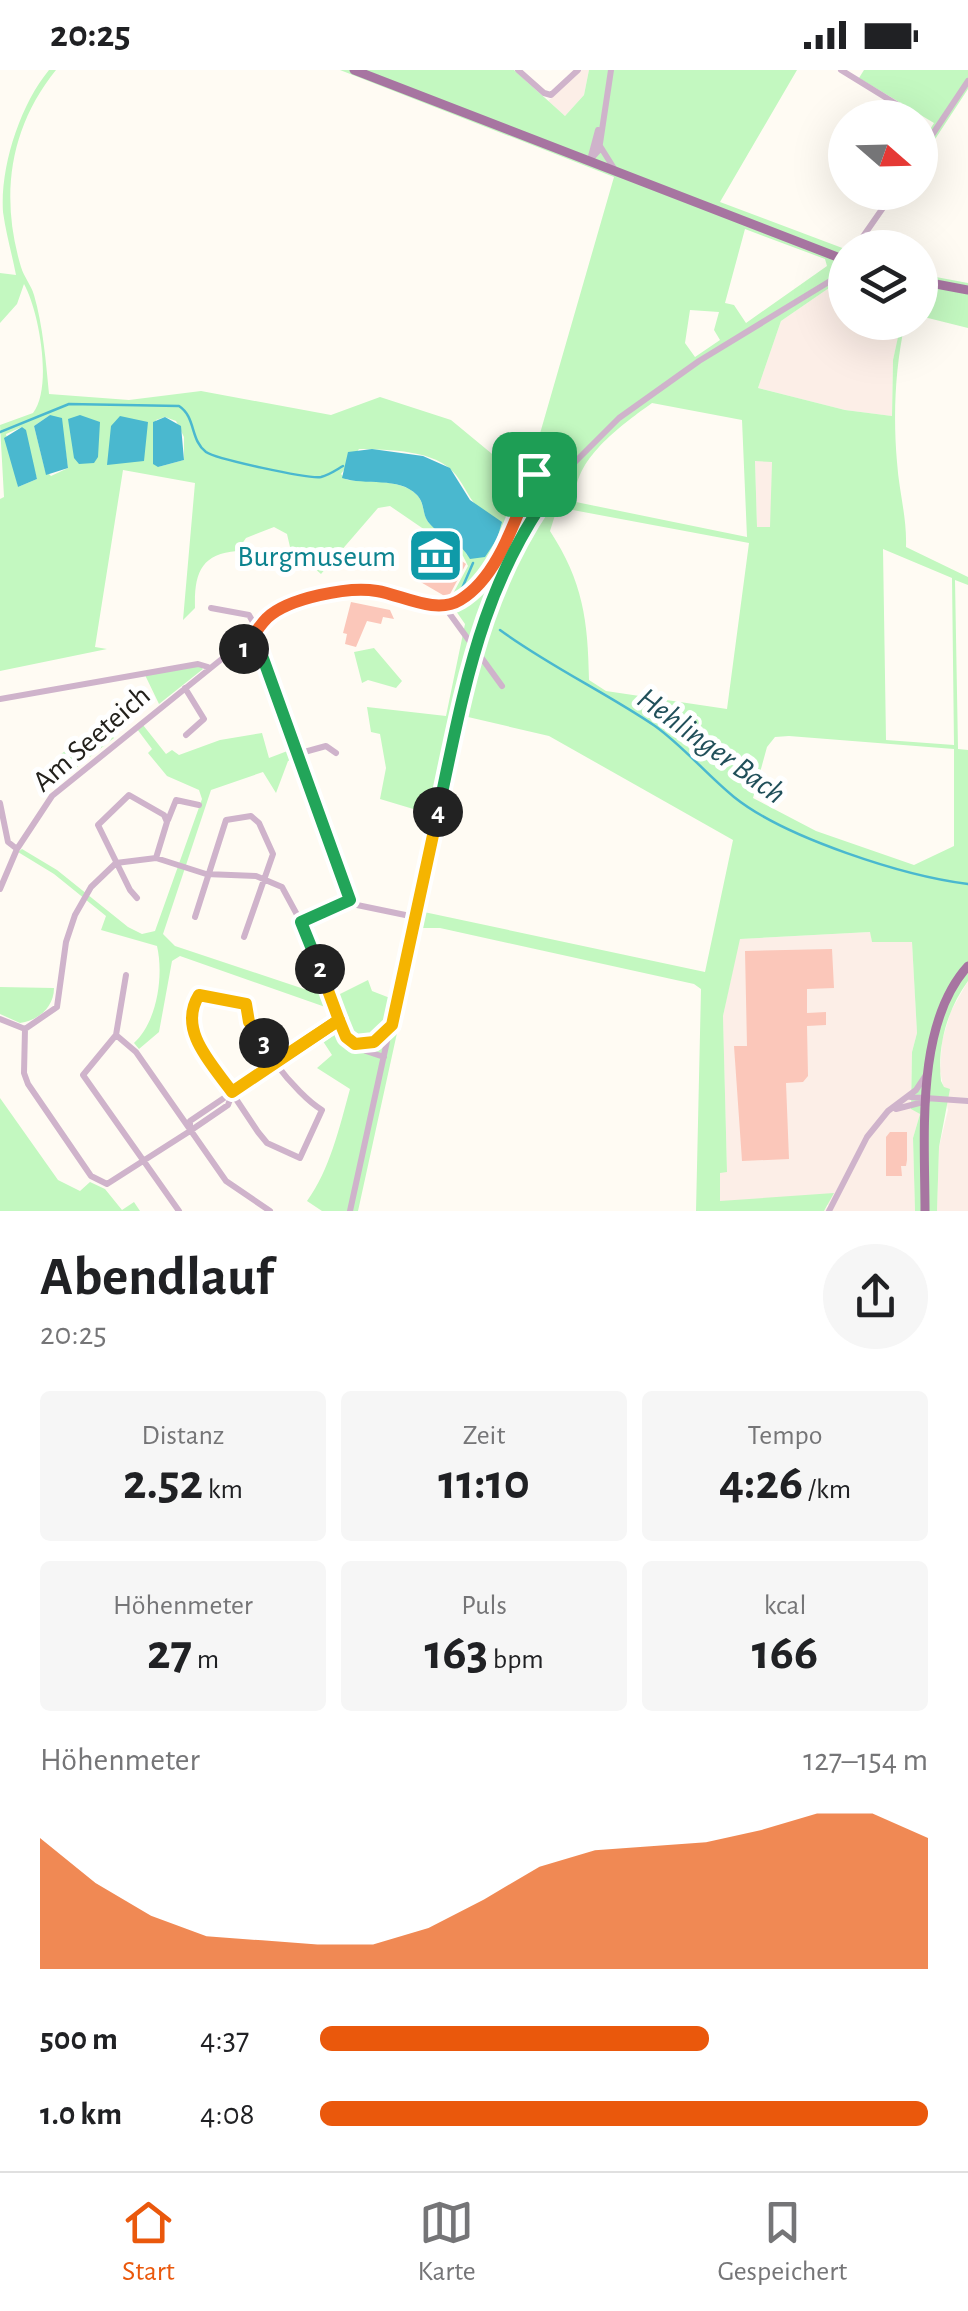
<!DOCTYPE html>
<html lang="de">
<meta charset="utf-8">
<style>
body{margin:0;font-family:"Alegreya Sans",sans-serif;background:#f6f6f6;color:#202124;height:100vh;display:flex;flex-direction:column;font-size:38px;white-space:nowrap}
*{box-sizing:border-box;margin:0}
p{font-size:32px;color:#757577}
.icon{flex:none;width:55px;height:55px;fill:none;stroke:currentColor;stroke-width:2;stroke-linecap:round;stroke-linejoin:round}
.map{position:relative;height:1141px;overflow:hidden}
.panel{display:flex;flex-direction:column;background:#fff;flex:1}
.panel>*{flex:none}
.needle{width:65px;rotate:110deg}
.controls{position:absolute;left:828px;top:30px;display:grid;gap:20px}
.controls a{display:grid;place-items:center;width:110px;height:110px;border-radius:50%;background:#fff;box-shadow:0 10px 40px #0002;font-size:50px}
.pin{position:absolute;display:grid;place-items:center;width:85px;height:85px;color:#fff;margin:-42px;border-radius:20px;box-shadow:0 5px 15px #0006}
.km{position:absolute;width:50px;height:50px;margin:-25px;border-radius:50%;background:#222;color:#fff;font-size:28px;line-height:50px;text-align:center}
.round{display:grid;place-items:center;flex:none;width:105px;height:105px;border-radius:52px;background:#f6f6f6}
.summary{display:flex;align-items:center;justify-content:space-between;height:170px;padding:0 40px}
h1{font-size:55px;font-weight:600;line-height:75px}
.figures{display:grid;grid-template-columns:repeat(3,1fr);gap:15px;height:170px;padding:10px 40px}
.figures div{display:grid;align-content:center;border-radius:10px;background:#f6f6f6;text-align:center}
.figures b{font-size:50px;font-weight:600}
.figures small{font-size:28px;font-weight:400}
.figures p{font-size:28px}
.chart{height:280px;padding:20px 40px}
.chart p{display:flex;justify-content:space-between}
.chart svg{width:100%;height:180px;margin-top:10px;fill:#ea580c;opacity:.7}
ul{padding:0 40px;list-style:none;font-size:32px}
li{display:grid;grid-template-columns:160px 120px 1fr;align-items:center;height:75px}
li i{height:25px;border-radius:12px;background:#ea580c}
.status{display:flex;justify-content:space-between;align-items:center;height:70px;padding:0 50px;background:#fff;direction:ltr}
.status svg{height:28px;fill:currentColor}
.menu{display:flex;justify-content:space-around;align-items:center;height:140px;border-top:2px solid #e0e0e0;background:#fff;font-size:28px;color:#757577}
.menu a{display:grid;justify-items:center;gap:5px}
.menu .selected{color:#ea580c}
.map>svg:first-child{display:block}
.industrial{fill:#fceee7}
.green{fill:#c3f8c0;fill-rule:evenodd}
.water{fill:#4ab8cf}
.lines{fill:none;stroke-linecap:round;stroke-linejoin:round}
.stream{stroke:#4ab8cf;stroke-width:2.5}
.building{fill:#fbc7ba}
.minor{stroke:#cfb3cb;stroke-width:6}
.major{stroke:#a775a1;stroke-width:9}
.split-1-casing{stroke:#fff;stroke-width:20}
.split-2-casing{stroke:#fff;stroke-width:20}
.split-3-casing{stroke:#fff;stroke-width:20}
.split-4-casing{stroke:#fff;stroke-width:20}
.split-5-casing{stroke:#fff;stroke-width:20}
.split-1{stroke:#f0652b;stroke-width:12}
.split-2{stroke:#22a559;stroke-width:12}
.split-3{stroke:#f5b400;stroke-width:12}
.split-4{stroke:#f5b400;stroke-width:12}
.split-5{stroke:#22a559;stroke-width:12}
.labels{text-anchor:middle;stroke-width:10;stroke-linejoin:round;paint-order:stroke}
.culture-label{font-size:30px;fill:#0d838f;stroke:#fff;text-anchor:end}
.street-label{font-size:30px;fill:#23211c;stroke:#fff}
.water-label{font-size:32px;font-style:italic;fill:#21505a;stroke:#fff}
</style>
<div class="status"><b>20:25</b><svg viewBox="0 0 49 12"><path d="M0 12V9h3v3zM5 12V6h3v6zM10 12V3h3v9zM15 12V0h3v12zM26 1h20v11H26zM47 4h2v5h-2z"/></svg></div>
<div class="map">
<svg width="968" height="1141" viewBox="0 0 968 1141">
<rect width="100%" height="100%" fill="#fffbf3"/>
<path class="industrial" d="M582,0H589L584,25L565,46L548,31Z
M845,207V252L901,253L893,290L892,346L845,340L758,318L781,251Z
M755,390L772,391L771,457H757Z
M871,862L872,872L912,871L917,963L912,982L911,1038L920,1044L913,1068L915,1141H824L829,1135L720,1131V1102L727,1101L723,946L739,869Z
M968,911V1141H937L939,1077L948,1040L940,1001L942,971L951,941Z"/>
<path class="green" d="M49,0H56C9,58 0,127 21,197C24,207 31,215 34,225C43,256 46,292 49,324L129,330L201,321L331,345L380,327L451,350L526,412L614,107L340,0H514L565,46L584,25L589,0H797L720,132L845,179V207L781,251L758,318L845,340L892,346L893,290L901,253H905C895,298 893,346 897,392C899,422 907,447 906,477L968,507V515L955,510L958,679L968,680V911C947,940 937,976 941,1011L944,1017L950,1019L939,1077L937,1141H915L913,1068L920,1044L911,1039L912,982L917,963L912,872H872L870,862L740,869L723,946L727,1102L720,1103V1131L834,1123L824,1141H696L701,919L694,914L440,858H420L358,1141H322L307,1131C330,1099 339,1059 350,1019L317,998L332,985L315,959L328,950L331,939L180,886L172,891L159,962L139,979L134,973C157,952 164,906 157,876L101,860L106,846L54,804L18,782L22,779L57,800L128,857L142,864L155,861L202,729L199,720L167,706L148,683L152,679L137,659L143,655L166,684L172,680L179,685L220,670L262,663L269,688L290,680L294,689L288,691L276,723L263,702L211,720L163,864L175,876L313,922L331,915L336,926L368,910L372,921L390,928L430,744L380,729L386,698L380,664L371,662L367,637L446,646L465,554L449,531L468,496L463,486L390,436L378,438L321,504L290,477L287,464L274,457L246,468L237,481C201,484 194,503 195,538L183,550L195,413L123,400L95,577L107,579L0,601V429L4,427L0,355L33,343C53,317 39,241 24,214L17,234L0,253V203L16,205C12,184 6,164 3,142C0,97 20,35 49,0ZM745,159L825,189L827,196L746,253L734,235L725,233ZM690,240L719,242L714,260L720,270L695,287L685,273ZM652,333L742,350L747,467L576,432C570,391 623,354 652,333ZM50,345L64,370L68,398L51,406L45,400L34,356ZM165,347L176,351L184,367V390L158,397L156,350ZM22,357L37,409L18,417L6,364ZM359,379C388,380 436,379 456,405C466,418 470,432 484,443L467,485C460,468 442,467 430,454C422,446 425,433 417,425C402,409 368,412 347,410L341,404ZM755,391L772,392L770,457H757ZM562,438L749,473L727,639L606,621L589,610C588,550 583,512 550,461L555,445ZM883,479L952,508L954,675L886,670ZM468,647L549,666L733,770L705,902L424,842ZM789,666L954,679V776L914,795L816,761L753,728L767,677L775,667Z
M864,0H968V19L920,92V75L934,53L859,8Z
M920,204L968,213V258L920,246V237L927,238L933,219L920,216Z
M374,578L402,611L396,618L368,610L362,613L354,582Z
M200,596L203,599L159,634L145,605Z
M102,652L114,668L72,701L60,685Z
M0,917L54,918C54,937 39,950 20,953L0,944Z
M0,1028L58,1110L80,1121L90,1112L105,1119L122,1140L134,1132L140,1141H0Z"/>
<path class="water" d="M50,345L62,348L68,398L46,405L34,356Z
M80,345L100,352L98,387L94,393L79,394L74,388L68,349Z
M120,346L148,352L144,391L107,395L111,356Z
M165,347L181,356L184,390L158,397L153,394V352Z
M22,357L26,360L37,409L18,417L4,368Z
M372,379L423,386L450,398L470,430L502,452L497,469L485,487L470,489C460,470 442,469 429,453C422,445 425,433 417,425C399,406 365,416 342,408L348,382Z"/>
<g class="lines">
<path class="stream" d="M0,362L69,334L179,336C196,347 190,370 206,382C216,389 308,409 321,407C329,405 336,400 343,396
M460,523L473,493
M500,560C549,596 605,622 655,656C684,677 707,705 734,727C785,768 904,806 968,814"/>
</g>
<path class="building" d="M437,473L466,494L448,528L412,507L420,491L425,495L422,501L444,512L454,495L441,485L433,495L426,490Z
M351,532L390,540L394,549L383,547L381,554L367,551L356,577L345,574L347,564L343,563Z
M832,879L834,918L807,919V943L826,942V955L807,956L808,1006L803,1012L786,1013L789,1089L742,1091L734,976H747L745,881Z
M890,1062H907V1090L906,1096H901L902,1106H886V1067Z"/>
<g class="lines">
<path class="minor" d="M518,0L544,23L551,25L578,0
M841,0L919,48
M600,76L615,100
M920,83L968,11
M590,90L599,80L611,0
M590,90L598,60
M855,178L894,122
M444,536L502,616
M211,538L249,545L258,561
M185,618L204,649L186,665
M0,629L198,594L208,597
M297,684L326,676L336,683
M0,733L8,772L17,779
M168,750L176,730L199,735
M0,819L17,779L52,726L223,588L243,579L259,580
M137,828L130,820L98,755L129,725L164,745L167,752L156,788
M195,847L226,750L251,746L259,753L273,784L244,867
M415,847L357,835L349,828L259,580L258,561C276,530 345,515 378,521C403,525 437,545 461,530C505,502 512,438 538,398L574,390
M301,852L350,831
M199,925L246,934C246,962 297,1026 322,1040L300,1088L267,1073L258,1062L194,966L191,951Z
M0,949L25,959L57,937L66,872L75,845L91,817L116,793L156,788L206,804L256,806L282,817L301,852L346,967L366,981L384,987
M25,959L24,1003L28,1014L91,1106L107,1114L190,1061V1051L339,950
M116,965L126,905
M367,975L391,956
M911,1027L968,1031
M896,1039L927,1031
M190,1061L228,1035L232,1024
M179,1141L83,1005L116,965L136,982L226,1111L270,1141
M350,1141L471,586L507,490L565,402L619,348L699,291L845,202
M829,1141L867,1067L888,1041L916,1020L928,1002"/>
<path class="major" d="M354,0L845,190
M920,211L968,220
M925,1141C925,1066 915,954 968,896"/>
</g>
<g class="lines">
<defs>
<path id="split-1" d="M244,579C252,568 258,557 267,548C288,528 349,516 377,521C402,525 436,545 460,530C500,506 516,445 534,404"/>
<path id="split-2" d="M244,579L260,580L350,830L301,852L320,899"/>
<path id="split-3" d="M264,973L249,952L246,934L199,925C177,960 212,994 232,1022L339,950L320,899"/>
<path id="split-4" d="M264,973L277,991L339,950L346,967L355,974L374,972L392,955L438,742"/>
<path id="split-5" d="M438,742C465,615 482,506 565,402L548,393L534,404"/>
</defs>
<use href="#split-1" class="split-1-casing"/>
<use href="#split-2" class="split-2-casing"/>
<use href="#split-3" class="split-3-casing"/>
<use href="#split-4" class="split-4-casing"/>
<use href="#split-5" class="split-5-casing"/>
<use href="#split-1" class="split-1"/>
<use href="#split-2" class="split-2"/>
<use href="#split-3" class="split-3"/>
<use href="#split-4" class="split-4"/>
<use href="#split-5" class="split-5"/>
</g>
<defs>
<symbol id="museum-square" viewBox="-11 -11 22 22"><rect x="-9" y="-9" width="18" height="18" rx="4" fill="#0f9aa8" stroke="#fff"/><path d="M0-6L6-3V-2H-6V-3ZM-5-1h2V3h-2ZM-1-1h2V3h-2ZM3-1h2V3H3ZM-6 4H6V6H-6Z" fill="#fff"/></symbol>
</defs>
<g fill-rule="evenodd">
<use href="#museum-square" x="404" y="454" width="63" height="63"/>
</g>
<g class="labels">
<g class="culture-label">
<text x="396" y="496">Burgmuseum</text>
</g>
<g class="street-label">
<text transform="translate(91 668) rotate(-41)" y="10">Am Seeteich</text>
</g>
<g class="water-label">
<text transform="translate(712 675) rotate(36)" y="11">Hehlinger Bach</text>
</g>
</g>
</svg>
<div class="controls">
<a><svg class="needle" viewBox="-14 -14 28 28"><path d="M0-13l5 13h-10z" fill="#e53935"/><path d="M0 13l5-13h-10z" fill="#757577"/></svg></a>
<a><svg class="icon" aria-label="layers" viewBox="0 0 24 24"><path d="M12 4l9 5-9 5-9-5zM3 14l9 5 9-5"/></svg></a>
</div>
<div class="pin" style="left:534px;top:404px;background:#1e9e55"><svg class="icon" aria-label="arrive" viewBox="0 0 24 24"><path d="M6 21V4h12l-3 4 3 4H6"/></svg></div>
<b class="km" style="left:244px;top:579px">1</b>
<b class="km" style="left:320px;top:899px">2</b>
<b class="km" style="left:264px;top:973px">3</b>
<b class="km" style="left:438px;top:742px">4</b>
</div>
<section class="panel">
<div class="summary"><div><h1>Abendlauf</h1><p>20:25</p></div><a class="round"><svg class="icon" aria-label="share" viewBox="0 0 24 24"><path d="M12 15V3M7 8l5-5 5 5M5 13v7h14v-7"/></svg></a></div>
<div class="figures">
<div><p>Distanz</p><b>2.52<small> km</small></b></div>
<div><p>Zeit</p><b>11:10</b></div>
<div><p>Tempo</p><b>4:26<small> /km</small></b></div>
</div>
<div class="figures">
<div><p>Höhenmeter</p><b>27<small> m</small></b></div>
<div><p>Puls</p><b>163<small> bpm</small></b></div>
<div><p>kcal</p><b>166</b></div>
</div>
<div class="chart"><p><span>Höhenmeter</span>127–154 m</p>
<svg viewBox="0 0 160 44" preserveAspectRatio="none"><path d="M0 44V12L10 23L20 31L30 36L40 37L50 38L60 38L70 34L80 27L90 19L100 15L110 14L120 13L130 10L140 6L150 6L160 12V44z"/></svg>
</div>
<ul>
<li><b>500 m</b>4:37<i style="width:64%"></i></li>
<li><b>1.0 km</b>4:08<i style="width:100%"></i></li>
</ul>
</section>
<nav class="menu">
<a class="selected"><svg class="icon" aria-label="home" viewBox="0 0 24 24"><path d="M3 11l9-7 9 7M6 9v11h12V9"/></svg>Start</a>
<a><svg class="icon" aria-label="map" viewBox="0 0 24 24"><path d="M3 6l6-2 6 2 6-2v14l-6 2-6-2-6 2zM9 4v14M15 6v14"/></svg>Karte</a>
<a><svg class="icon" aria-label="saved" viewBox="0 0 24 24"><path d="M7 4h10v16l-5-4-5 4z"/></svg>Gespeichert</a>
</nav>
